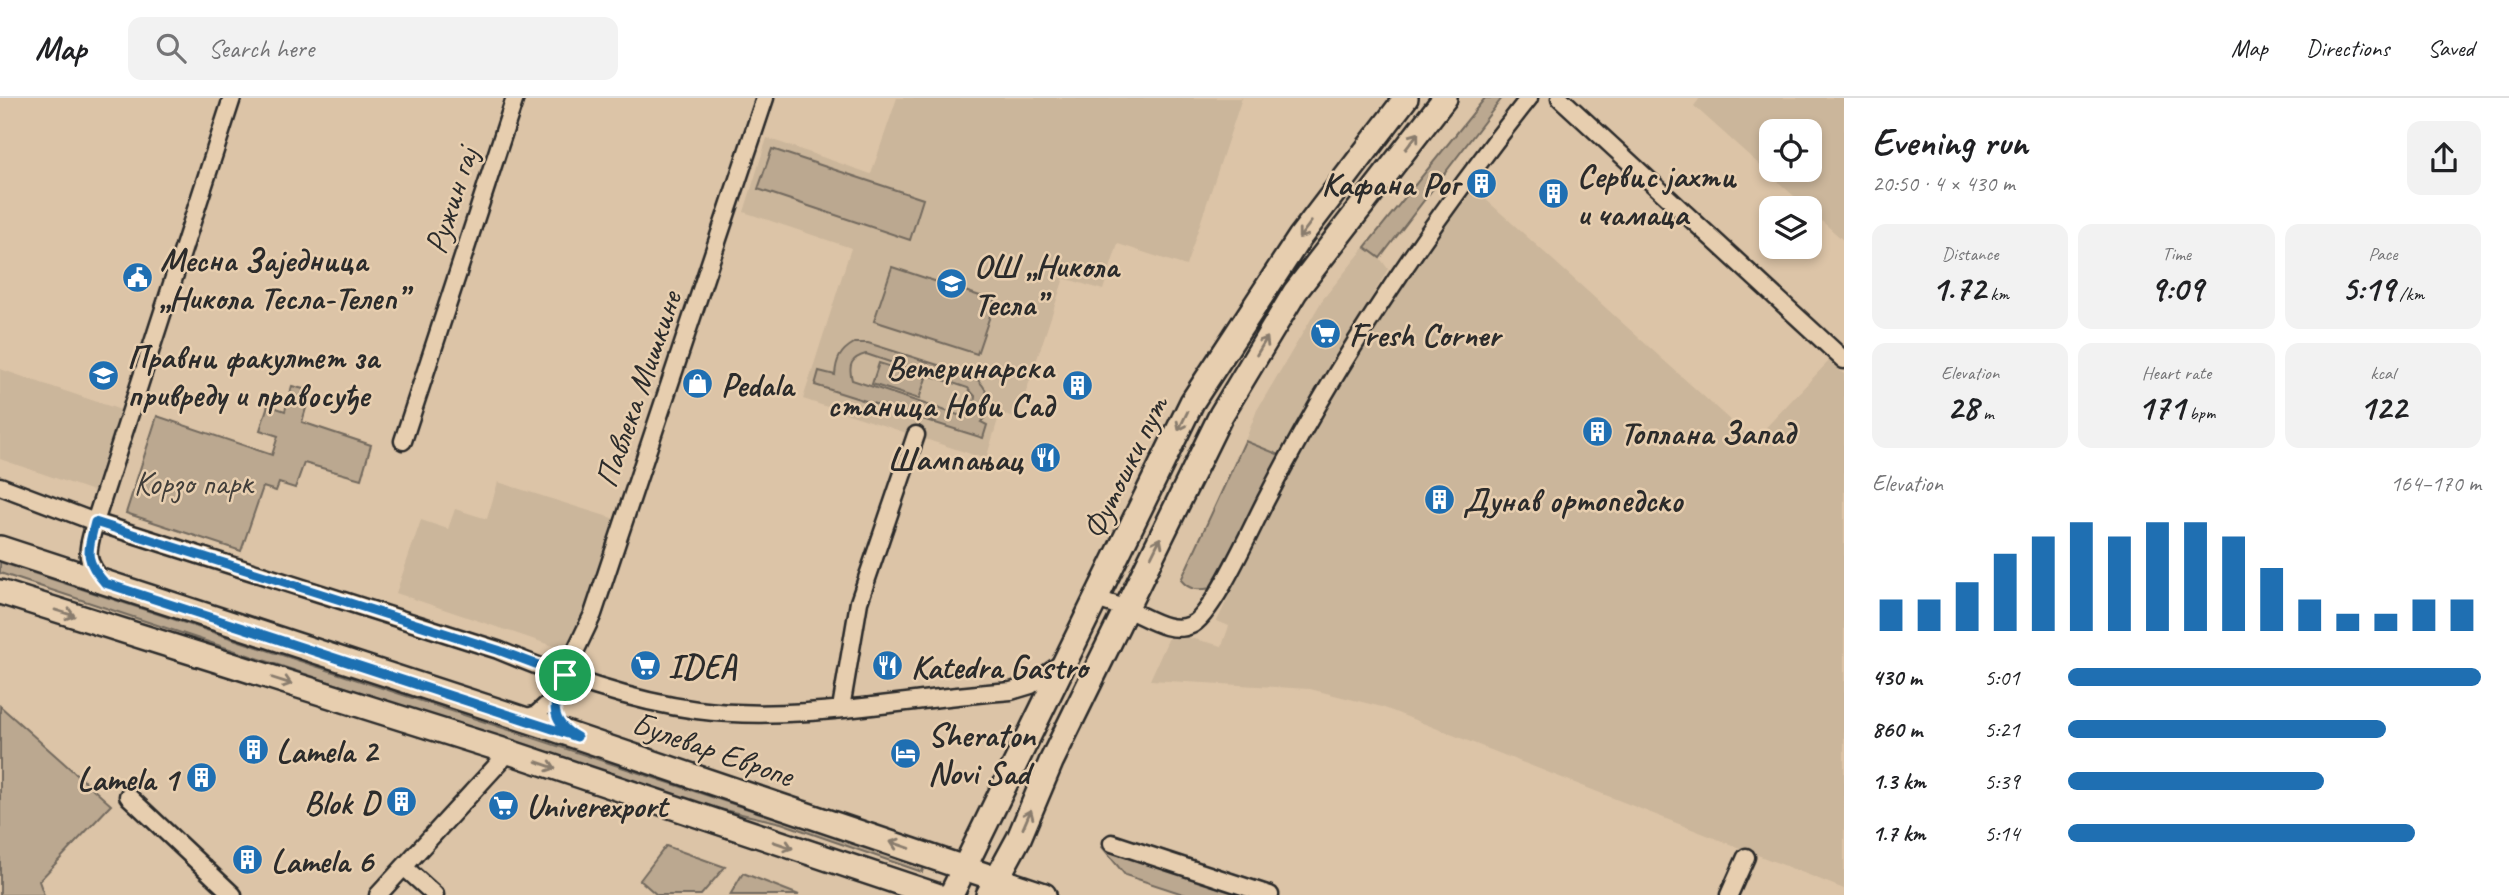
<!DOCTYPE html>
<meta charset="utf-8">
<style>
body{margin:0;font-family:Caveat,sans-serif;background:#f2f2f2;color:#202124;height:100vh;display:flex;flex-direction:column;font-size:26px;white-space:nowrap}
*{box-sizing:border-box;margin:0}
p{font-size:23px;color:#757577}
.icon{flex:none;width:38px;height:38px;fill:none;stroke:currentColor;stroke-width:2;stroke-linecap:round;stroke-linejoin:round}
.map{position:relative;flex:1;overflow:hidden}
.panel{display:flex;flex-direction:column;background:#fff;width:665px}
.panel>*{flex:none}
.controls{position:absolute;left:1759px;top:21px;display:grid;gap:14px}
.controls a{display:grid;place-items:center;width:63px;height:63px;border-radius:14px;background:#fff;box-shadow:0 4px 10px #0003;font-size:35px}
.pin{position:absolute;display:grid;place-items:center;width:60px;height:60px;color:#fff;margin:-30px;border:4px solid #fff;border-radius:50%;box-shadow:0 2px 7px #0007}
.round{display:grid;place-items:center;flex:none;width:74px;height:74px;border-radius:14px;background:#f2f2f2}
.head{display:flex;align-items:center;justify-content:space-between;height:119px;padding:0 28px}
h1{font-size:38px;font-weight:700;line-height:52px}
.metrics{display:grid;grid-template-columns:repeat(3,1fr);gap:10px;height:119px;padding:7px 28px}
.metrics div{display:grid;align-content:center;border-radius:14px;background:#f2f2f2;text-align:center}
.metrics b{font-size:35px;font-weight:700}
.metrics small{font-size:19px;font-weight:400}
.metrics p{font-size:19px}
.chart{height:196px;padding:14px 28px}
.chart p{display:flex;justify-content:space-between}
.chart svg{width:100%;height:126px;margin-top:7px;stroke:#1f6fb2;stroke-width:6}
ul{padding:0 28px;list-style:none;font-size:23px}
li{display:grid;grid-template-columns:112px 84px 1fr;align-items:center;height:52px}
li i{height:18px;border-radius:9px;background:#1f6fb2}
header{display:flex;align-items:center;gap:42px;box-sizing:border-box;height:98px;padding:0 35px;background:#fff;border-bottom:2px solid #e0e0e0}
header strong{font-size:33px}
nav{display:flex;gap:38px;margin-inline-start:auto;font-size:24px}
.search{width:490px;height:63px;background:#f2f2f2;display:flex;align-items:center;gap:18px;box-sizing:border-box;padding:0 24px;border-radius:14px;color:#757577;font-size:26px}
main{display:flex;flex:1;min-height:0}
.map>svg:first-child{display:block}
.built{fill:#cbb69b;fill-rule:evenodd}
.green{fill:#bba890;stroke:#736a5e;stroke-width:2;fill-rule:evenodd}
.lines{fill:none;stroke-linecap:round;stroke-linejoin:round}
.street-casing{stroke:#2b2b2b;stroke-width:21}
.secondary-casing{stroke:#2b2b2b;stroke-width:28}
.street{stroke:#e7ceaf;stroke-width:16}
.secondary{stroke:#e7ceaf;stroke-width:23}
.oneway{stroke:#897c6d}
.route-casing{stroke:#fff;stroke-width:14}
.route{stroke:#1f6fb2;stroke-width:9}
.labels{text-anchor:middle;stroke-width:5;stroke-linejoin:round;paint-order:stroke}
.poi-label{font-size:33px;font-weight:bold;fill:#2b2b2b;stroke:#e7ceaf;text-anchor:start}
.street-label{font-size:33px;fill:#2b2b2b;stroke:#e7ceaf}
.park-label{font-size:33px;fill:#413e3a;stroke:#e7ceaf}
</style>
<header>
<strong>Map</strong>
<div class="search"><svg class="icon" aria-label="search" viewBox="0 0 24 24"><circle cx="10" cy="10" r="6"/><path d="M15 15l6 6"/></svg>Search here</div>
<nav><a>Map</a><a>Directions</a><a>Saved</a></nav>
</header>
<main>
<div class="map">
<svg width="1844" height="797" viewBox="0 0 1844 797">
<rect width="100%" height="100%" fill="#dcc4a7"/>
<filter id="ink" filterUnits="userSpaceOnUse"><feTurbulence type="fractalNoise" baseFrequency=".0143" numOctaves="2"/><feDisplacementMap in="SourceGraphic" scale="14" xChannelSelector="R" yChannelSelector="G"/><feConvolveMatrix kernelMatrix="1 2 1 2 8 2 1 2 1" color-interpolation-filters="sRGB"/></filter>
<g filter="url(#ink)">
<path class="built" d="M897,0H1242L1186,168L1118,146L1103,192L1064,180L1017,321L1000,315L986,361L803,301L851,150L744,114L767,40L871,76Z
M1700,0H1844V143L1694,8ZM1771,33H1810V72H1771Z
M1471,88L1753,343L1829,263L1844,276V791L1382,609L1310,591L1150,582L1171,535L1222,548L1229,528L1217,523L1285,381L1360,250L1407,178Z
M1365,149L1380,160L1388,171L1280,357L1245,343L1257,312L1323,201Z
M0,271L121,312L93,393L0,361Z
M498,384L615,421L585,507L565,552L396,495L421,422L448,431L455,411L487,421Z"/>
<path class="green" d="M1485,0H1502L1380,160L1365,149Z
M772,51L923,101L910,142L758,91Z
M892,169L995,203L977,256L874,223Z
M854,245H868L973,278C988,289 996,308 981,324L987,327L983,340L815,287L819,273L835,277C836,262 840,253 854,245ZM866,256L968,290L975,298L974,308L969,316L958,317L852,282C848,267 851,260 866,256Z
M879,265L926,280L919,301L872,286Z
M292,288L311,293L302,324L371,347L361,381L304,365L295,390L279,385L276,393L263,389L241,453L126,415L157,318L272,357L278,338L260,332L268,307L285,313Z
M1245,343L1280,357L1212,490C1198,492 1190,493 1181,482Z
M0,464L924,769L922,774L781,725L698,706L0,475Z
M0,608L111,707L39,783L44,797H0Z
M666,748L725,769L701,797H657L640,782Z
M1103,750L1241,797H1186L1125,777Z
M743,775L799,797H730Z"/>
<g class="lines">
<defs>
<path id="street" d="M1560,0L1844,262
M403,343L515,0
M0,388L95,424L498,552C561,578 629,603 697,612C799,625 909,600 1011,593L1031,587L1062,565
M104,484C82,461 88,452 95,424L232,0
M1096,501C1106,504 1116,507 1126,511C1145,518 1170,537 1191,527C1213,518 1254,424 1267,400C1340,258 1430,125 1529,0
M841,610L859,504L916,337
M522,621L537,616L552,602L593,516L765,0
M128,698L233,797
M1112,745L1270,797
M404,769L435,797
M378,797L509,654
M1729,797L1746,759"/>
<path id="secondary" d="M0,450L545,628L1044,797
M0,494L509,654L936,797
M951,797L1192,304L1300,139L1406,0
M988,797L1019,740L1051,664L1221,317L1295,194L1445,0"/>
</defs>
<use href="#street" class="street-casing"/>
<use href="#secondary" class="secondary-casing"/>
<use href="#street" class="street"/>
<use href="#secondary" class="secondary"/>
</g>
<defs><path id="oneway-shaft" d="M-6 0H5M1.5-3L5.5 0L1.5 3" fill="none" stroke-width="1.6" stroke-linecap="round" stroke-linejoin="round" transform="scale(1.75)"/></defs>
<g class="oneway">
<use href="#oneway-shaft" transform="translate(1412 43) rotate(-53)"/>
<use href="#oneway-shaft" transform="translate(1305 132) rotate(127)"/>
<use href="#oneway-shaft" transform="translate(1262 248) rotate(-59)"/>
<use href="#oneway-shaft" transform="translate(1183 323) rotate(116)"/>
<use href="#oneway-shaft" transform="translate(1156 449) rotate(-64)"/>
<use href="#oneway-shaft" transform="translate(65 515) rotate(17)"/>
<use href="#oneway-shaft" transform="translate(282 583) rotate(18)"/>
<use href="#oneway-shaft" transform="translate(546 667) rotate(19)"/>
<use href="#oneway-shaft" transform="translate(1027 721) rotate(-67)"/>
<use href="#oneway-shaft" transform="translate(783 747) rotate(19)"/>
<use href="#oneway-shaft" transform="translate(900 747) rotate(-161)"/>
</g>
</g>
<g class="lines" filter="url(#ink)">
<defs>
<path id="route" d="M95,424L498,552L565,577C553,602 547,623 577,639L105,485C83,461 88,453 95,424Z"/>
</defs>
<use href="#route" class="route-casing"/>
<use href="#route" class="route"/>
</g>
<defs>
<symbol id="building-disc" viewBox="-11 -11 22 22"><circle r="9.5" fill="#1f6fb2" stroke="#e7ceaf"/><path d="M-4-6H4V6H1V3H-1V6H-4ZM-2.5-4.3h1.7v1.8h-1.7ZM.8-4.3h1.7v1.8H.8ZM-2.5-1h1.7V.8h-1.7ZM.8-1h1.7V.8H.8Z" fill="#fff"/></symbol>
<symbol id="civic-disc" viewBox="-11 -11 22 22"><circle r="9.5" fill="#1f6fb2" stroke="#e7ceaf"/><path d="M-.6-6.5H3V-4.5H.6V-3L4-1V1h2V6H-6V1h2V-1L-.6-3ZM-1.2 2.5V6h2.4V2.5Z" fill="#fff"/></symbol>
<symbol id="school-disc" viewBox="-11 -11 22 22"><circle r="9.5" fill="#1f6fb2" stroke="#e7ceaf"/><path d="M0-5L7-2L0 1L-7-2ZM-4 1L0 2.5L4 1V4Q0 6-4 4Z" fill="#fff"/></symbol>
<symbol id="supermarket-disc" viewBox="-11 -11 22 22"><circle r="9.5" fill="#1f6fb2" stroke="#e7ceaf"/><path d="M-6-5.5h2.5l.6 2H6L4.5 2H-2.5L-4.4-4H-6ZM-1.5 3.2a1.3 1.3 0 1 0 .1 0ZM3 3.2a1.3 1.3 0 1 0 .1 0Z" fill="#fff"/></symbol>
<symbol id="university-disc" viewBox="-11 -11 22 22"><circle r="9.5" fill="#1f6fb2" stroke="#e7ceaf"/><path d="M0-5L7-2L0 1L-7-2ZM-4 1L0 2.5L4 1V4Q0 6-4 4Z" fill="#fff"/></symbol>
<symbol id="shop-disc" viewBox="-11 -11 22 22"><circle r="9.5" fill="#1f6fb2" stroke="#e7ceaf"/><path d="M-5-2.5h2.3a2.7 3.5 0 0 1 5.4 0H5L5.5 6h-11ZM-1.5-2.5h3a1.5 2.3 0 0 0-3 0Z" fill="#fff"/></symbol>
<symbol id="restaurant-disc" viewBox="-11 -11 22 22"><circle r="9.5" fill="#1f6fb2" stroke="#e7ceaf"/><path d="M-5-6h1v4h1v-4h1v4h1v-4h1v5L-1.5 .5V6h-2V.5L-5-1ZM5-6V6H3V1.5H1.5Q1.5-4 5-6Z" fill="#fff"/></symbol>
<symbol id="hotel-disc" viewBox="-11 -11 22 22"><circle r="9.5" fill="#1f6fb2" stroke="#e7ceaf"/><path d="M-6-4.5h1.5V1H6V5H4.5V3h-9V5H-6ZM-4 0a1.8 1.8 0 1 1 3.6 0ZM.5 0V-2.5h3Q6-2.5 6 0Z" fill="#fff"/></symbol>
</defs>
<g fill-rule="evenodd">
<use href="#building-disc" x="1464" y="68" width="35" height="35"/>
<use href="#building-disc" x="1536" y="78" width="35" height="35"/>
<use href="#civic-disc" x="120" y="162" width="35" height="35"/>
<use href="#school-disc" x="934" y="168" width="35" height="35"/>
<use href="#supermarket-disc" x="1308" y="218" width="35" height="35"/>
<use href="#university-disc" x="86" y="260" width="35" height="35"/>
<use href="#shop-disc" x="680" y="268" width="35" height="35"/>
<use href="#building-disc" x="1060" y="270" width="35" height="35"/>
<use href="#building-disc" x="1580" y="316" width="35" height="35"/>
<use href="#restaurant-disc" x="1028" y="342" width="35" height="35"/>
<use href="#building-disc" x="1422" y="384" width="35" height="35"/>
<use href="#supermarket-disc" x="628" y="550" width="35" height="35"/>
<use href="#restaurant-disc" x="870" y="550" width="35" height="35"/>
<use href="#building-disc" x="236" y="634" width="35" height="35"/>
<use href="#hotel-disc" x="888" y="638" width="35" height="35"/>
<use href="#building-disc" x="184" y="662" width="35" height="35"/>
<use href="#building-disc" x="384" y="686" width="35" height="35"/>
<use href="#supermarket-disc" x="486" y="690" width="35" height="35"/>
<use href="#building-disc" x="230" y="744" width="35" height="35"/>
</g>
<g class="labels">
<g class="poi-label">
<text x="1577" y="89">Сервис јахти<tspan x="1577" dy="38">и чамаца</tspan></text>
<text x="1459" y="97" text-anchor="end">Кафана Рог</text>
<text x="160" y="173">Месна Заједница<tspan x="160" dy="38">„Никола Тесла-Телеп”</tspan></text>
<text x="974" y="179">ОШ „Никола<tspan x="974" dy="38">Тесла”</tspan></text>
<text x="1349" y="248">Fresh Corner</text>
<text x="127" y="270">Правни факултет за<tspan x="127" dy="38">привреду и правосуђе</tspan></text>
<text x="1054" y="280" text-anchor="end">Ветеринарска<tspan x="1054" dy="38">станица Нови Сад</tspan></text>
<text x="721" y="298">Pedala</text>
<text x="1620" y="346">Топлана Запад</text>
<text x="1023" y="372" text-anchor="end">Шампањац</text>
<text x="1463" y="413">Дунав ортопедско</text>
<text x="668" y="579">IDEA</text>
<text x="911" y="580">Katedra Gastro</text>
<text x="928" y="648">Sheraton<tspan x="928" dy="38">Novi Sad</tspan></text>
<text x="276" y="664">Lamela 2</text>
<text x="178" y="692" text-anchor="end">Lamela 1</text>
<text x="379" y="716" text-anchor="end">Blok D</text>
<text x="526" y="719">Univerexport</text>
<text x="271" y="774">Lamela 6</text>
</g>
<g class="street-label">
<text transform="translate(450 102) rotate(-72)" y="12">Ружин гај</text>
<text transform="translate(637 291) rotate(-71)" y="12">Павлека Мишкине</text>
<text transform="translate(1124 369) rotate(-64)" y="12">Футошки пут</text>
<text transform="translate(713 650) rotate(19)" y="12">Булевар Европе</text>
</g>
<g class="park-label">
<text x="193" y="396">Корзо парк</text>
</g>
</g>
</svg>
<div class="controls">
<a><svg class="icon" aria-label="locate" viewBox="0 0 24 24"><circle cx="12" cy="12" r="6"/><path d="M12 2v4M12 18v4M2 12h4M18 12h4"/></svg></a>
<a><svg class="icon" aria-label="layers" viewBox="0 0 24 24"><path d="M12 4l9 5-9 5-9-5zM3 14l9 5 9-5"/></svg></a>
</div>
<div class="pin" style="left:565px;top:577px;background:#1e9e55"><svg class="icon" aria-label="arrive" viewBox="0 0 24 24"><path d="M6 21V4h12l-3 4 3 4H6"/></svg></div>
</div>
<section class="panel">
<div class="head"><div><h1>Evening run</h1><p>20:50 · 4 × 430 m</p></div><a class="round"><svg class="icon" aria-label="share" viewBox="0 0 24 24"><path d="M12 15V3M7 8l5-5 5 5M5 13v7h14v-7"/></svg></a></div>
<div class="metrics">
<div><p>Distance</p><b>1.72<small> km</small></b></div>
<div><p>Time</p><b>9:09</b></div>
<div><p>Pace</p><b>5:19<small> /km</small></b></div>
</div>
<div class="metrics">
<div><p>Elevation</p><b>28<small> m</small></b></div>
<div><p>Heart rate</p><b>171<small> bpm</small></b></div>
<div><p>kcal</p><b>122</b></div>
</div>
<div class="chart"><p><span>Elevation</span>164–170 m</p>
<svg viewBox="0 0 160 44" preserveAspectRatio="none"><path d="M5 44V33M15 44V33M25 44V27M35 44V17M45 44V11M55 44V6M65 44V11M75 44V6M85 44V6M95 44V11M105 44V22M115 44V33M125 44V38M135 44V38M145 44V33M155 44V33"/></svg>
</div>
<ul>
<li><b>430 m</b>5:01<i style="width:100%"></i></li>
<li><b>860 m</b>5:21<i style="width:77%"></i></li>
<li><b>1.3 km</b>5:39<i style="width:62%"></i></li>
<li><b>1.7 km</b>5:14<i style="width:84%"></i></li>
</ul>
</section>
</main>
